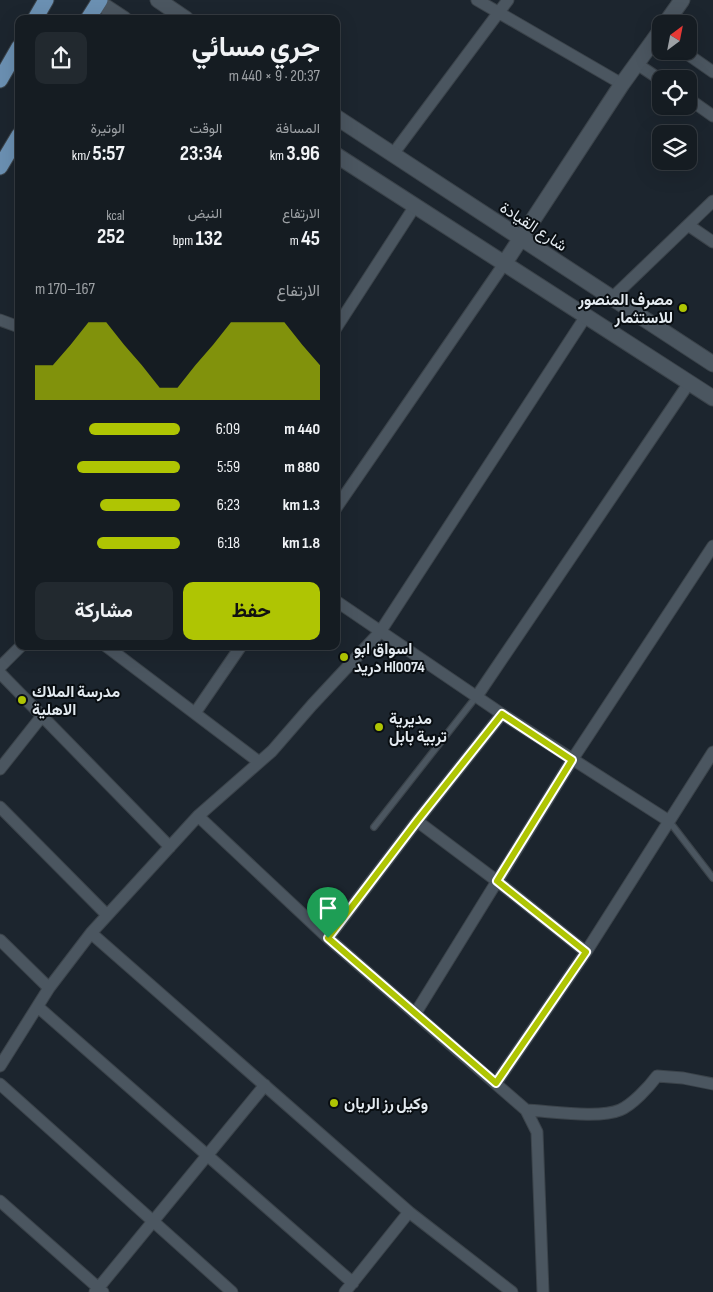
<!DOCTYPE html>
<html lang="ar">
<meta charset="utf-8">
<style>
body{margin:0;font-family:"Sofia Sans Condensed",Vazirmatn,sans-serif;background:#22292f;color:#f1f3f6;direction:rtl;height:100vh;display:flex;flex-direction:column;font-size:19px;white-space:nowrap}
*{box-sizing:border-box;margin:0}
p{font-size:16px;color:#9da1a5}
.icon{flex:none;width:28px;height:28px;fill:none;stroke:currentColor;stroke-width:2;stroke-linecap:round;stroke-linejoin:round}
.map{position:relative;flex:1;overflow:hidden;direction:ltr}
.sheet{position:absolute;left:15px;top:15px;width:325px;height:635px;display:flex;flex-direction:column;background:#151c22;border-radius:10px;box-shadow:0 5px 20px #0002,0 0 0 1px #343a40;direction:rtl}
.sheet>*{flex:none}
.needle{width:32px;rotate:32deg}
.fabs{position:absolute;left:652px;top:15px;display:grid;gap:10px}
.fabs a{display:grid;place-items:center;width:45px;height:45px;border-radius:10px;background:#151c22;box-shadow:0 5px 20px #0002,0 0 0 1px #343a40;font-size:25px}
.pin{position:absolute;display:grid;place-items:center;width:42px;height:42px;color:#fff;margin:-51px -21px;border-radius:50% 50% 50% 0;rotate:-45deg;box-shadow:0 0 5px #0007}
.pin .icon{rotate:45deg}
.round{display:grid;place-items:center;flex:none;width:52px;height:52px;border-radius:10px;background:#22292f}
.headline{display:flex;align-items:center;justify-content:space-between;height:85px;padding:0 20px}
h1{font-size:28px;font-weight:700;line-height:38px}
.metrics{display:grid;grid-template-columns:repeat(3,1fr);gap:8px;height:85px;padding:5px 20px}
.metrics div{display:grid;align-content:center}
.metrics b{font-size:21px;font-weight:700}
.metrics small{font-size:14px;font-weight:400}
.metrics p{font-size:14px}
.chart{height:140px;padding:10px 20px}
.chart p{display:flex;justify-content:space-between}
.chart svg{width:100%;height:90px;margin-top:5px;fill:#afc503;opacity:.7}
.primary-button{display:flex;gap:10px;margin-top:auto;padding:10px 20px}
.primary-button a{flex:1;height:58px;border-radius:10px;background:#afc503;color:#111;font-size:20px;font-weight:700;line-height:58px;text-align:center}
.primary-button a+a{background:#22292f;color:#f1f3f6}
ul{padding:0 20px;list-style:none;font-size:16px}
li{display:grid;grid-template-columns:80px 60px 1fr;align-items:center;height:38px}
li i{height:12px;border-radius:6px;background:#afc503}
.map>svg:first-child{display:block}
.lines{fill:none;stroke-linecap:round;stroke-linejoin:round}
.lane-casing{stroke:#3b434a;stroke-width:8}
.street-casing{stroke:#3b434a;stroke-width:13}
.secondary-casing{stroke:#3b434a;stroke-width:17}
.primary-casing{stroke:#3b434a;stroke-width:17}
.lane{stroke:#4b5660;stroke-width:5.5}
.street{stroke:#4b5660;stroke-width:11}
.secondary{stroke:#4b5660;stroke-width:15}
.primary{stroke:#6b90b2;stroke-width:15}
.route-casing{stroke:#fff;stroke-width:10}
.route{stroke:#afc503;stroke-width:6}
.poi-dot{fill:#afc503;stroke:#090e12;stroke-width:2}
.labels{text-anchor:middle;stroke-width:4;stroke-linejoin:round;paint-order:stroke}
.street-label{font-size:16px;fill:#e3eaf0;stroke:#090e12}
.poi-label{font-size:16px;font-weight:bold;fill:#e3eaf0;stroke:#090e12;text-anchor:start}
</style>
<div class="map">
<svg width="713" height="1292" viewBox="0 0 713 1292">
<rect width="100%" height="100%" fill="#1c252e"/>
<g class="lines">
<defs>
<path id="lane" d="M669,821L713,878
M374,827L476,697"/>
<path id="street" d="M477,0L622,84
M683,51L713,72
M637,64L661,80
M689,99L713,116
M393,154L508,0
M688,225L713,242
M612,298L713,201
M0,320L19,327
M336,328L415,206
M336,508L504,264
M336,601L502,714L669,821
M106,646L259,762
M0,667L21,646
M0,673L170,847
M477,696L689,383
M195,713L241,646
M0,769L42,716
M0,807L107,915
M198,816L328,938L526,1110L537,1132L543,1292
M417,821L497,881L586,952
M91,933L409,1212L512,1292
M328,938L417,821L502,714
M0,940L49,988
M38,1007L353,1283
M415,1014L572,760L713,546
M0,1066L49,988L91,933L198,816L272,751L312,705L380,632L586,316
M496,1083L586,952L713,752
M0,1084L232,1292
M526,1110C550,1111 599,1119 620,1110C632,1105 649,1087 657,1076L683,1078L713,1084
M0,1201L103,1292
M95,1292L265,1085
M345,1292L409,1212"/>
<path id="secondary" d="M158,0L186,19
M98,2L124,19
M665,24L682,0
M336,117L713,364
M336,155L713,398
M504,264L622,84L661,30"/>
<path id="primary" d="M35,19L46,0
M88,19L100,0
M0,80L19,47
M0,167L19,135"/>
</defs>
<use href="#lane" class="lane-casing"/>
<use href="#street" class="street-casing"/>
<use href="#secondary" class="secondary-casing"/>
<use href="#primary" class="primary-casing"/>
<use href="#lane" class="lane"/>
<use href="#street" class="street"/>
<use href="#secondary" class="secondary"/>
<use href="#primary" class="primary"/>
</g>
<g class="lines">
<defs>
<path id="route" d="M502,714L572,760L497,881L586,952L496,1083L328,938L417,821Z"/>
</defs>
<use href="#route" class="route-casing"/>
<use href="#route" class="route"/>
</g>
<g class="poi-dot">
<circle cx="683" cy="308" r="5"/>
<circle cx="344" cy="657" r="5"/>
<circle cx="22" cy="700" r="5"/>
<circle cx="379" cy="727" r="5"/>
<circle cx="334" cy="1103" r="5"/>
</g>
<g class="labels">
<g class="street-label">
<text transform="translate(534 226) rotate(33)" y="6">شارع القيادة</text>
</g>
<g class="poi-label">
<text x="673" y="305" text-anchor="end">مصرف المنصور<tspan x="673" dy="18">للاستثمار</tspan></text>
<text x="354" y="654">اسواق ابو<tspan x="354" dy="18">دريد Hl0074</tspan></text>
<text x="32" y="697">مدرسة الملاك<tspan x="32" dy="18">الاهلية</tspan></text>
<text x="389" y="724">مديرية<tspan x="389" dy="18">تربية بابل</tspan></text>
<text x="344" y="1109">وكيل رز الريان</text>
</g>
</g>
</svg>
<div class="fabs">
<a><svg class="needle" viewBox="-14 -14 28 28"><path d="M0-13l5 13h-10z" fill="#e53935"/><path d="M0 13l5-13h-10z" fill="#9da1a5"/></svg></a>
<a><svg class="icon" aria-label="locate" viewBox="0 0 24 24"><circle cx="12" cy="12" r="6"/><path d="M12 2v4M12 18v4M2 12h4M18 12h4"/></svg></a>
<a><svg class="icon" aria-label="layers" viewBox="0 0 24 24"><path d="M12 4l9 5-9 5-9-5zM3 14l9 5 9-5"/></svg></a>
</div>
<div class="pin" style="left:328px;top:938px;background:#1e9e55"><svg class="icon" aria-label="arrive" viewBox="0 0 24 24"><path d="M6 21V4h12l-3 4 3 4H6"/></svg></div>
<section class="sheet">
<div class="headline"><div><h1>جري مسائي</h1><p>20:37 · 9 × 440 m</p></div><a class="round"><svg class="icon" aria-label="share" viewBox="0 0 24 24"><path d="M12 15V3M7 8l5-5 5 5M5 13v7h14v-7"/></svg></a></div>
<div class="metrics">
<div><p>المسافة</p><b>3.96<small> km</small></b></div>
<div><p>الوقت</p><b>23:34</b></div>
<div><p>الوتيرة</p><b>5:57<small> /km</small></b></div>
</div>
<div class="metrics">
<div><p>الارتفاع</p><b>45<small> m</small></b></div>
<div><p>النبض</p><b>132<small> bpm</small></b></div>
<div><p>kcal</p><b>252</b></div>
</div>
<div class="chart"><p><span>الارتفاع</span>167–170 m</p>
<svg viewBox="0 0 160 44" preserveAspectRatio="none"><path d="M0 44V27L10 27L20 17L30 6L40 6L50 17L60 27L70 38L80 38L90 27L100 17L110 6L120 6L130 6L140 6L150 17L160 27V44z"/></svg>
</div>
<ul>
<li><b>440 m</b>6:09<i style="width:63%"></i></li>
<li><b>880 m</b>5:59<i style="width:71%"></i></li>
<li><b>1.3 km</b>6:23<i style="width:55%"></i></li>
<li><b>1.8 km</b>6:18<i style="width:57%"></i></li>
</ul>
<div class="primary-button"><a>حفظ</a><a>مشاركة</a></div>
</section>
</div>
